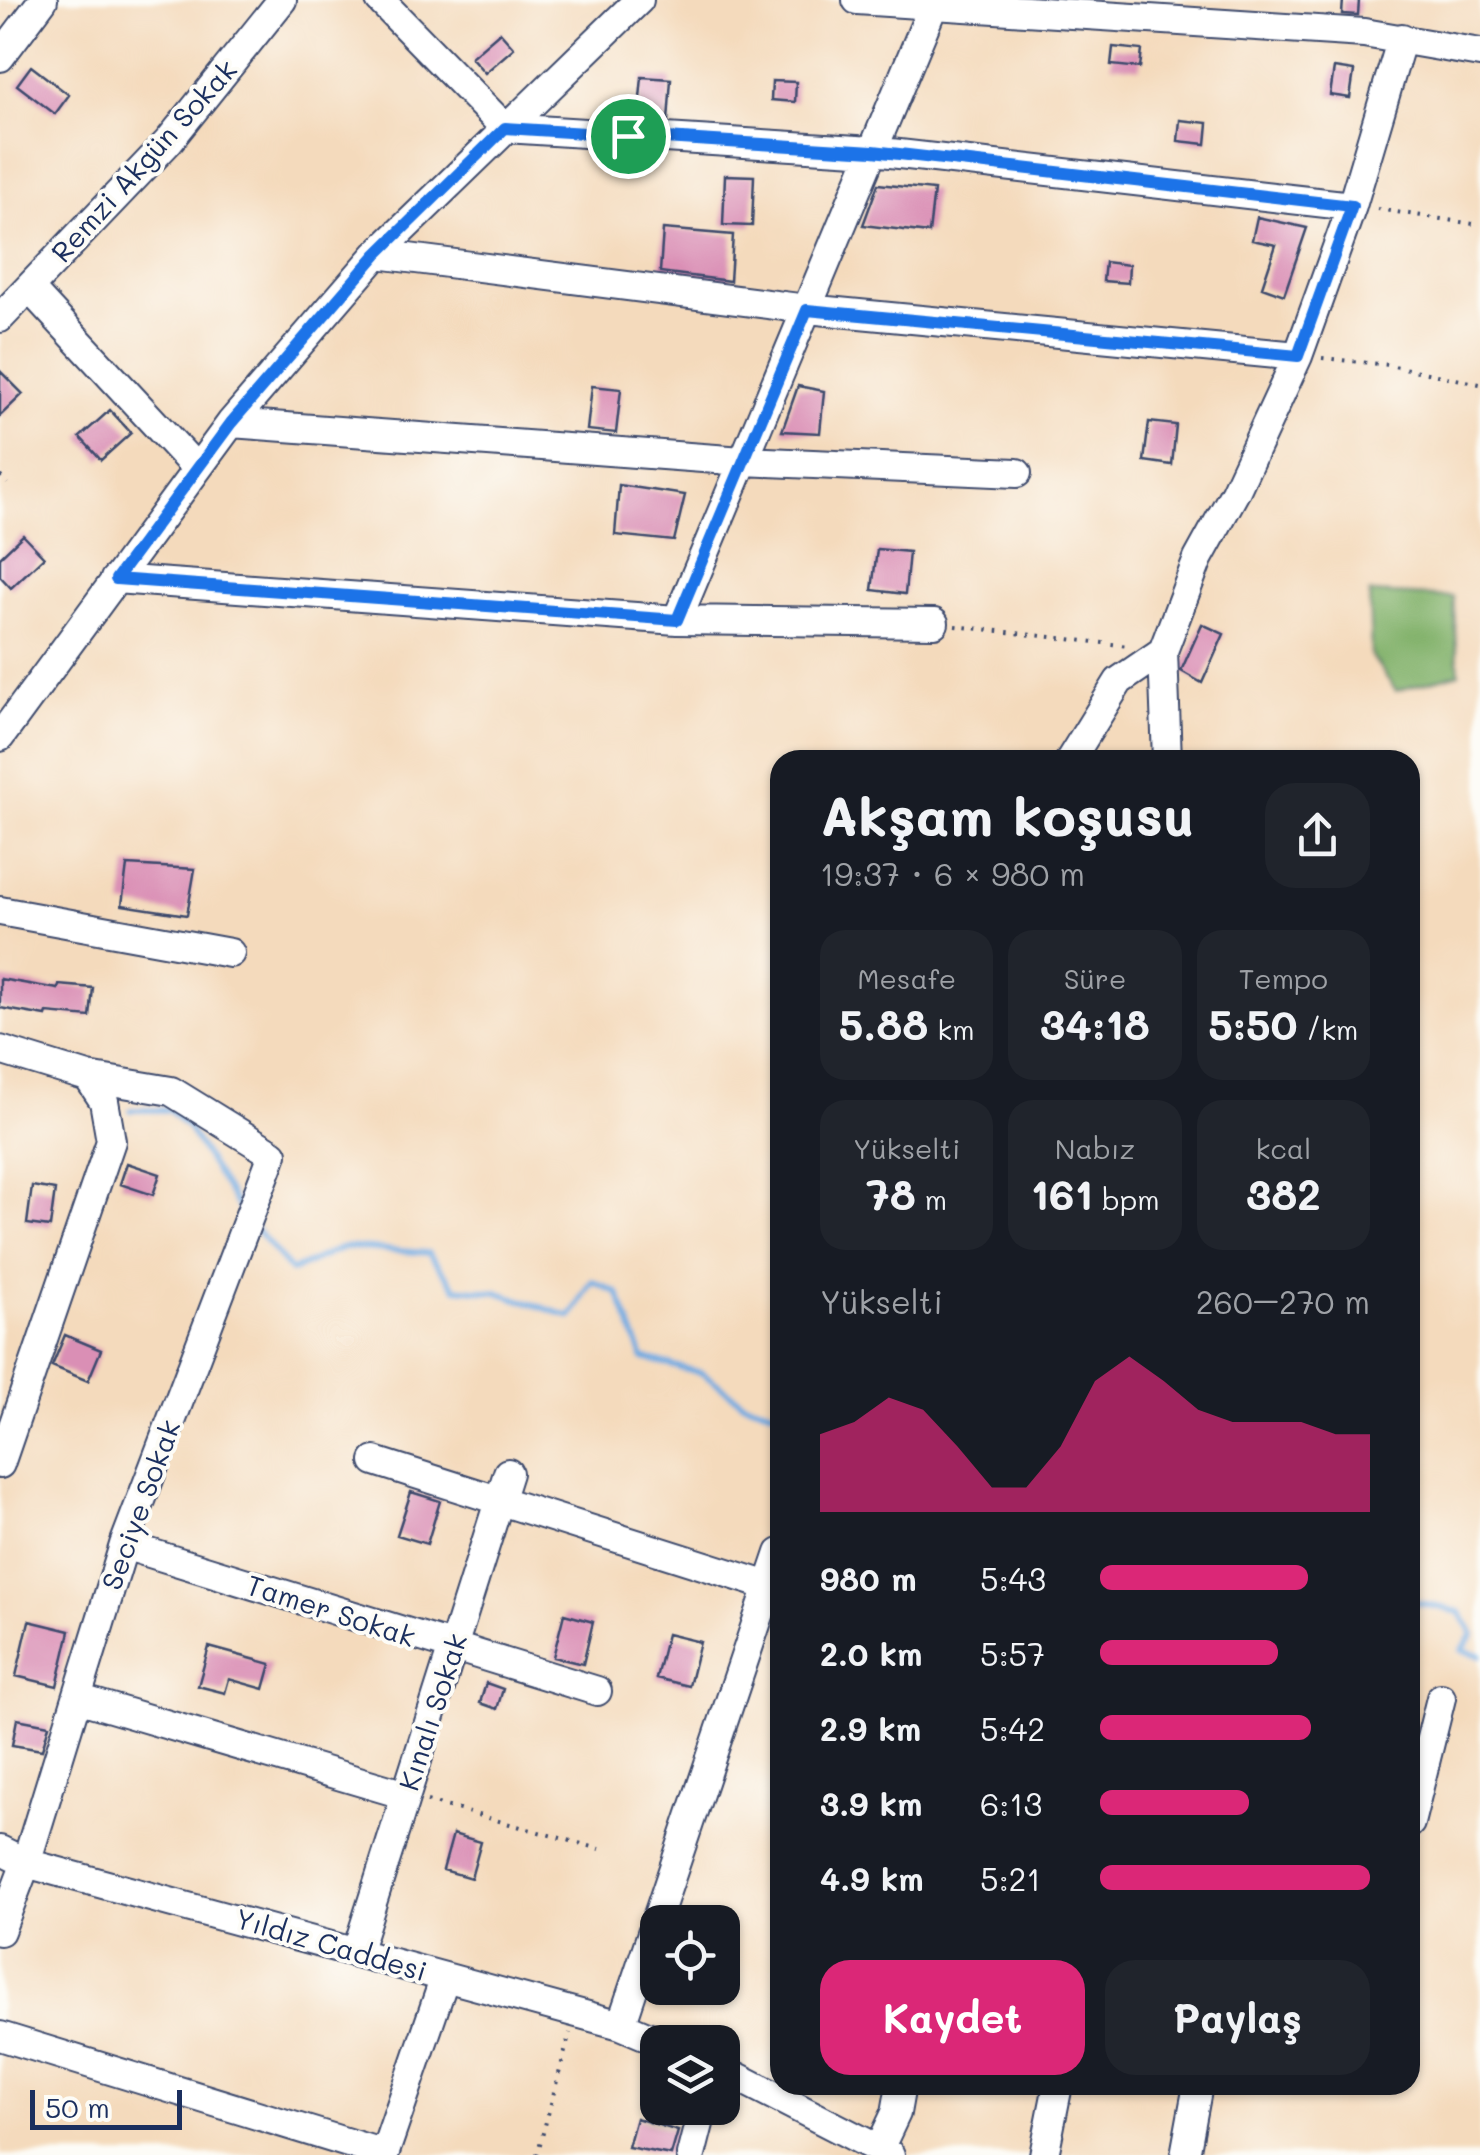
<!DOCTYPE html>
<html lang="tr">
<meta charset="utf-8">
<style>
body{margin:0;font-family:Mali,sans-serif;background:#20242c;color:#f1f3f6;height:100vh;display:flex;flex-direction:column;font-size:38px;white-space:nowrap}
*{box-sizing:border-box;margin:0}
p{font-size:32px;color:#9ea1a6}
.icon{flex:none;width:55px;height:55px;fill:none;stroke:currentColor;stroke-width:2;stroke-linecap:round;stroke-linejoin:round}
.map{position:relative;flex:1;overflow:hidden}
.side{position:absolute;left:770px;top:750px;width:650px;height:1345px;display:flex;flex-direction:column;background:#171b24;border-radius:30px;box-shadow:0 2px 8px #0004}
.side>*{flex:none}
.fabs{position:absolute;left:640px;top:1905px;display:grid;gap:20px}
.fabs a{display:grid;place-items:center;width:100px;height:100px;border-radius:20px;background:#171b24;box-shadow:0 2px 8px #0004;font-size:50px}
.scale{position:absolute;left:30px;bottom:25px;width:152px;box-sizing:border-box;padding-left:10px;border:5px solid #1b2f5e;border-top:0;font-size:28px;line-height:35px;white-space:nowrap;color:#1b2f5e;-webkit-text-stroke:8px #fdfcf7;paint-order:stroke}
.pin{position:absolute;display:grid;place-items:center;width:85px;height:85px;color:#fff;margin:-42px;border:5px solid #fff;border-radius:50%;box-shadow:0 2px 10px #0007}
.round{display:grid;place-items:center;flex:none;width:105px;height:105px;border-radius:30px;background:#20242c}
.summary{display:flex;align-items:center;justify-content:space-between;height:170px;padding:0 50px}
h1{font-size:55px;font-weight:700;line-height:75px}
.figures{display:grid;grid-template-columns:repeat(3,1fr);gap:15px;height:170px;padding:10px 50px}
.figures div{display:grid;align-content:center;border-radius:25px;background:#20242c;text-align:center}
.figures b{font-size:42px;font-weight:700}
.figures small{font-size:28px;font-weight:400}
.figures p{font-size:28px}
.chart{height:280px;padding:20px 50px}
.chart p{display:flex;justify-content:space-between}
.chart svg{width:100%;height:180px;margin-top:10px;fill:#db2777;opacity:.7}
.cta{display:flex;gap:20px;margin-top:auto;padding:20px 50px}
.cta a{flex:1;height:115px;border-radius:30px;background:#db2777;color:#fff;font-size:40px;font-weight:700;line-height:115px;text-align:center}
.cta a+a{background:#20242c;color:#f1f3f6}
ul{padding:0 50px;list-style:none;font-size:32px}
li{display:grid;grid-template-columns:160px 120px 1fr;align-items:center;height:75px}
li i{height:25px;border-radius:12px;background:#db2777}
.map>svg:first-child{display:block}
.forest{fill:#84b36d;stroke:#507166;stroke-width:2.5}
.lines{fill:none;stroke-linecap:round;stroke-linejoin:round}
.stream{stroke:#71aae1;stroke-width:6}
.building{fill:#da8fb5}
.minor-casing{stroke:#3c496c;stroke-width:32}
.path{stroke:#3c496c;stroke-width:4;stroke-dasharray:2.5 8;stroke-linecap:butt}
.minor{stroke:#fff;stroke-width:28}
.route-casing{stroke:#fff;stroke-width:20}
.route{stroke:#1a73e8;stroke-width:12}
.labels{text-anchor:middle;stroke-width:8;stroke-linejoin:round;paint-order:stroke}
.street-label{font-size:28px;fill:#1b2f5e;stroke:#fdfcf7}
</style>
<div class="map">
<svg width="1480" height="2155" viewBox="0 0 1480 2155">
<rect width="100%" height="100%" fill="#fdfcf7"/>
<filter id="ink" filterUnits="userSpaceOnUse"><feTurbulence type="fractalNoise" baseFrequency=".01" numOctaves="2"/><feDisplacementMap in="SourceGraphic" scale="20" xChannelSelector="R" yChannelSelector="G"/><feConvolveMatrix kernelMatrix="1 2 1 2 8 2 1 2 1" color-interpolation-filters="sRGB"/></filter>
<filter id="wash" filterUnits="userSpaceOnUse"><feTurbulence type="fractalNoise" baseFrequency=".0048" numOctaves="4" result="noise"/><feDisplacementMap in="SourceGraphic" scale="40" xChannelSelector="R" yChannelSelector="G"/><feGaussianBlur stdDeviation="2.25" result="paint"/><feColorMatrix in="noise" values="0 0 0 0 0 0 0 0 0 0 0 0 0 0 0 0 0 1.4 0 .05"/><feComposite in="paint" operator="in"/></filter>
<g filter="url(#wash)">
<rect width="100%" height="100%" fill="#f4dabc"/>
<path class="forest" d="M1369,593L1453,597L1459,673L1396,691L1371,655Z"/>
<g class="lines">
<path class="stream" d="M131,1110H169L187,1127L241,1212
M256,1229L291,1271L344,1247L428,1253L456,1288L497,1292L571,1317L592,1281L618,1293L643,1358L702,1373L744,1403L778,1412
M1410,1601L1460,1612L1473,1634L1462,1650L1480,1655"/>
</g>
<g id="blocks">
<path class="building" d="M1343,0H1359L1358,15L1342,14Z
M500,32L514,48L485,73L471,57Z
M1113,47L1142,50L1140,68L1111,65Z
M31,66L69,95L55,114L17,85Z
M1334,68L1354,71L1350,98L1330,95Z
M642,77L671,79L668,121L638,119Z
M772,81L796,82L795,102L771,100Z
M1180,120L1208,123L1206,144L1178,141Z
M725,175L754,176L752,226L723,225Z
M878,184L934,190L929,233L863,225Z
M1257,217L1307,228L1284,295L1262,287L1276,245L1252,240Z
M663,229L733,235L730,281L660,272Z
M1105,262L1129,265L1128,283L1103,281Z
M0,371L23,394L0,416Z
M592,386L621,389L616,433L587,430Z
M798,386L824,391L820,433L782,431Z
M110,410L131,433L101,460L80,437Z
M1149,422L1176,425L1172,465L1144,461Z
M619,485L685,495L674,541L615,535Z
M23,535L44,557L11,588L0,576V557Z
M877,549L909,552L905,594L872,590Z
M1202,624L1224,634L1202,683L1181,671Z
M127,865L195,869L187,915L122,905Z
M0,979L58,989L59,985L93,988L90,1017L47,1013L46,1016L0,1008Z
M127,1163L160,1174L153,1195L120,1184Z
M32,1186L55,1190L50,1227L27,1224Z
M65,1335L101,1350L88,1381L52,1366Z
M411,1492L440,1501L427,1544L397,1535Z
M564,1614L593,1622L583,1664L553,1657Z
M29,1621L70,1631L57,1686L16,1676Z
M667,1634L700,1642L689,1686L656,1678Z
M209,1647L271,1664L264,1689L229,1679L225,1693L198,1686Z
M486,1683L503,1689L497,1709L480,1703Z
M17,1719L49,1725L42,1750L12,1745Z
M453,1834L481,1842L471,1878L443,1870Z
M636,2118L678,2131L671,2155L628,2147Z"/>
</g>
</g>
<g filter="url(#ink)">
<use href="#blocks" fill-opacity="0" stroke="#3c496c" stroke-width="2.5"/>
<g class="lines">
<defs>
<path id="minor" d="M380,0L505,128L873,151L1352,206
M857,0L1364,33L1480,53
M0,57L43,0
M377,254L807,309L1298,356
M30,289L197,469
M0,318L168,142L282,0
M231,423L743,461L1017,473
M115,579L677,620L934,623
M677,620L933,6
M0,737L231,423L377,254L639,0
M1070,760L1119,681L1163,651
M1167,760L1163,651L1198,559L1235,492L1298,356L1352,206L1402,38
M0,911L230,953
M0,1050L88,1077L171,1091L273,1154L124,1545L26,1863L0,1931
M375,1461L772,1587
M0,1464L111,1141L104,1101L88,1077
M124,1545L597,1691
M77,1698L406,1795
M1410,1823L1441,1698
M0,1850L26,1863L621,2025L661,2042
M357,1950L508,1473
M621,2025L780,1553
M0,2036L384,2154
M722,2069L890,2155
M879,2149L896,2113L901,2085
M384,2155L445,1977
M691,2155L703,2108
M1044,2155L1058,2085
M1185,2155L1198,2085"/>
</defs>
<use href="#minor" class="minor-casing"/>
<path class="path" d="M1377,209L1480,225
M1322,358L1389,365L1480,384
M0,476L7,484
M955,626L1129,646
M427,1801L600,1849
M537,2155L570,2033"/>
<use href="#minor" class="minor"/>
</g>
</g>
<g class="lines" filter="url(#ink)">
<defs>
<path id="route" d="M505,128L873,151L1352,206L1298,356L807,310L677,620L116,579L231,423L377,254Z"/>
</defs>
<use href="#route" class="route-casing"/>
<use href="#route" class="route"/>
</g>
<g class="labels">
<g class="street-label">
<text transform="translate(144 161) rotate(-48)" y="10">Remzi Akgün Sokak</text>
<text transform="translate(141 1505) rotate(-70)" y="10">Seciye Sokak</text>
<text transform="translate(331 1611) rotate(18)" y="10">Tamer Sokak</text>
<text transform="translate(433 1712) rotate(-72)" y="10">Kınalı Sokak</text>
<text transform="translate(331 1945) rotate(16)" y="10">Yıldız Caddesi</text>
</g>
</g>
</svg>
<div class="fabs">
<a><svg class="icon" aria-label="locate" viewBox="0 0 24 24"><circle cx="12" cy="12" r="6"/><path d="M12 2v4M12 18v4M2 12h4M18 12h4"/></svg></a>
<a><svg class="icon" aria-label="layers" viewBox="0 0 24 24"><path d="M12 4l9 5-9 5-9-5zM3 14l9 5 9-5"/></svg></a>
</div>
<div class="scale">50 m</div>
<div class="pin" style="left:628px;top:136px;background:#1e9e55"><svg class="icon" aria-label="arrive" viewBox="0 0 24 24"><path d="M6 21V4h12l-3 4 3 4H6"/></svg></div>
<section class="side">
<div class="summary"><div><h1>Akşam koşusu</h1><p>19:37 · 6 × 980 m</p></div><a class="round"><svg class="icon" aria-label="share" viewBox="0 0 24 24"><path d="M12 15V3M7 8l5-5 5 5M5 13v7h14v-7"/></svg></a></div>
<div class="figures">
<div><p>Mesafe</p><b>5.88<small> km</small></b></div>
<div><p>Süre</p><b>34:18</b></div>
<div><p>Tempo</p><b>5:50<small> /km</small></b></div>
</div>
<div class="figures">
<div><p>Yükselti</p><b>78<small> m</small></b></div>
<div><p>Nabız</p><b>161<small> bpm</small></b></div>
<div><p>kcal</p><b>382</b></div>
</div>
<div class="chart"><p><span>Yükselti</span>260–270 m</p>
<svg viewBox="0 0 160 44" preserveAspectRatio="none"><path d="M0 44V25L10 22L20 16L30 19L40 28L50 38L60 38L70 28L80 12L90 6L100 12L110 19L120 22L130 22L140 22L150 25L160 25V44z"/></svg>
</div>
<ul>
<li><b>980 m</b>5:43<i style="width:77%"></i></li>
<li><b>2.0 km</b>5:57<i style="width:66%"></i></li>
<li><b>2.9 km</b>5:42<i style="width:78%"></i></li>
<li><b>3.9 km</b>6:13<i style="width:55%"></i></li>
<li><b>4.9 km</b>5:21<i style="width:100%"></i></li>
</ul>
<div class="cta"><a>Kaydet</a><a>Paylaş</a></div>
</section>
</div>
